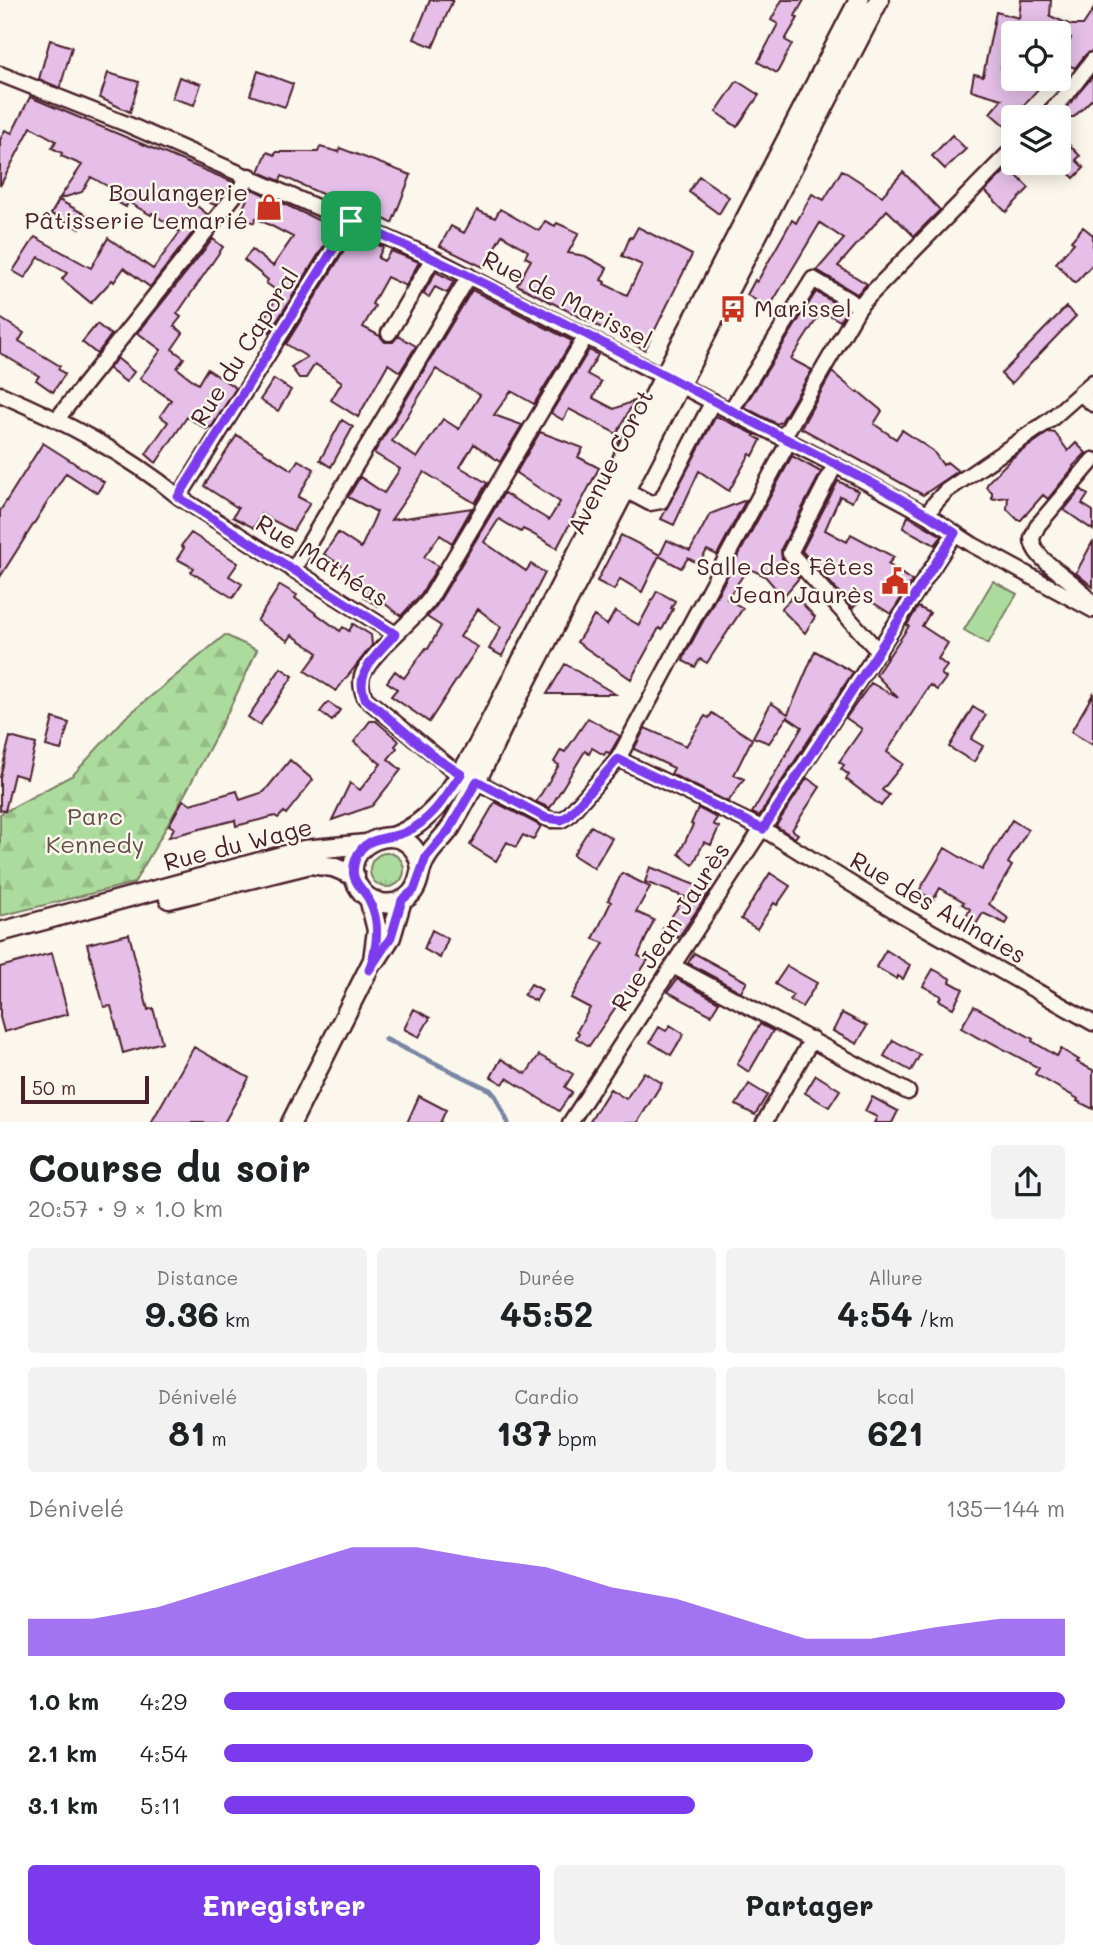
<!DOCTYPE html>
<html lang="fr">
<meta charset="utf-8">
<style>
body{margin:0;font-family:Mali,sans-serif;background:#f2f2f2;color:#202124;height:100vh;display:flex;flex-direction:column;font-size:26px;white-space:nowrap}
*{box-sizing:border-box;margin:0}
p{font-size:23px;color:#757577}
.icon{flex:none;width:38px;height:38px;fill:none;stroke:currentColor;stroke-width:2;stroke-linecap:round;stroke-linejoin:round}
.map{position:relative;height:1122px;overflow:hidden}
.details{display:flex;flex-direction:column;background:#fff;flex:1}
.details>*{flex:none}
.fabs{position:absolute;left:1001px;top:21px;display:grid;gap:14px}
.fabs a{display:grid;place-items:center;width:70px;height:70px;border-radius:7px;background:#fff;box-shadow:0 4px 18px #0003;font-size:35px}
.scale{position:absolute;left:21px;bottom:18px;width:128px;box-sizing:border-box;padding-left:7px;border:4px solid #4a1f2b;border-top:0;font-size:19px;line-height:24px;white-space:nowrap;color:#4a1f2b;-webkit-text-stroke:5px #fbf7ec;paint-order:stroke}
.pin{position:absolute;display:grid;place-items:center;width:60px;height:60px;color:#fff;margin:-30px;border-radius:14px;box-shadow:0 4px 10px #0006}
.round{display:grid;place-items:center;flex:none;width:74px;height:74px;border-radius:7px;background:#f2f2f2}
.summary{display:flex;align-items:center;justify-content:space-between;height:119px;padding:0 28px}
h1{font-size:38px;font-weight:700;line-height:52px}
.figures{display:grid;grid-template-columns:repeat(3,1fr);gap:10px;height:119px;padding:7px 28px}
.figures div{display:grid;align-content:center;border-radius:7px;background:#f2f2f2;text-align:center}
.figures b{font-size:35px;font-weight:700}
.figures small{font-size:19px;font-weight:400}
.figures p{font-size:19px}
.chart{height:196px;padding:14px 28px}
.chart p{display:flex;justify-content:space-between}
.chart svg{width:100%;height:126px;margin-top:7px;fill:#7c3aed;opacity:.7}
.action{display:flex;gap:14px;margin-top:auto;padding:14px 28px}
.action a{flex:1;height:80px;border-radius:7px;background:#7c3aed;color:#fff;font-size:28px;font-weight:700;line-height:80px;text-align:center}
.action a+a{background:#f2f2f2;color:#202124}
ul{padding:0 28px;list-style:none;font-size:23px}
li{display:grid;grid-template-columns:112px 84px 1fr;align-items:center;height:52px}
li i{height:18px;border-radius:9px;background:#7c3aed}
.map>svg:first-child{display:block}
.grass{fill:url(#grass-tufts);stroke:#7b7e64;stroke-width:2}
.forest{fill:url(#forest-firs);stroke:#7b7e64;stroke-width:2}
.pitch{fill:#acdc9d;stroke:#7b7e64;stroke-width:2}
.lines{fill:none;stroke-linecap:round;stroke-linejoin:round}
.stream{stroke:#7986a4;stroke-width:5}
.building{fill:#e5bfe8;stroke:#4a1f2b;stroke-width:2;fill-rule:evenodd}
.minor-casing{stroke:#4a1f2b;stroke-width:19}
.tertiary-casing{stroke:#4a1f2b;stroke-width:23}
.minor{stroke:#fbf7ec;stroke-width:14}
.tertiary{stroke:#fbf7ec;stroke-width:18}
.route-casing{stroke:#fff;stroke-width:14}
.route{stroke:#7c3aed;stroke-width:9}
.labels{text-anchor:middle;stroke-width:5;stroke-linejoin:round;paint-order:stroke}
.poi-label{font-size:24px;fill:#4a1f2b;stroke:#fbf7ec;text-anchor:end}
.street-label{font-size:24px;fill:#4a1f2b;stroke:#fbf7ec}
.park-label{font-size:24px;fill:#624e48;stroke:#fbf7ec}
</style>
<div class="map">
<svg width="1093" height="1123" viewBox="0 0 1093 1123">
<defs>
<pattern id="grass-tufts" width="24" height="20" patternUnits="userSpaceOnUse" patternTransform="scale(1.75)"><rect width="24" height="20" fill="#acdc9d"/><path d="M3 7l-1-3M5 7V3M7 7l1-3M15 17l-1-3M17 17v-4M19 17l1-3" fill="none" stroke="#96bc87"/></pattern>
<pattern id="forest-firs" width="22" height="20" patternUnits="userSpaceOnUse" patternTransform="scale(1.75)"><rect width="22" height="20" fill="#acdc9d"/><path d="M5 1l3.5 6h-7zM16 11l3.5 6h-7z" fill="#96bc87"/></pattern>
</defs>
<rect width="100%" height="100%" fill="#fbf7ec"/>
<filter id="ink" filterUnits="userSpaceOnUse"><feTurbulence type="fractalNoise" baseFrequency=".0143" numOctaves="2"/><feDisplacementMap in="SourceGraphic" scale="14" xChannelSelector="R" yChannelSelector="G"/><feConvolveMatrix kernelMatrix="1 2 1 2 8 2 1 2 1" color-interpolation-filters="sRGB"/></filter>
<g filter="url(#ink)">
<path class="grass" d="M370 870a17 17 0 1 1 34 0a17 17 0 1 1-34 0Z"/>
<path class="forest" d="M225,635L257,650C221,731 179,807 134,883L0,916V814L73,775L126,717Z"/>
<path class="pitch" d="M993,581L1017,594L988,644L964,630Z"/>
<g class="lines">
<path class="stream" d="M385,1039L490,1090L496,1097L508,1123"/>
</g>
<path class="building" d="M430,0H453L433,47L414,39Z
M782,0H804L795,16L798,18L785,40L792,44L777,73L758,62L778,24L771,20Z
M1021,0H1051L1050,16L1071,25H1083L1093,10V51L1086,54L1075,68L1061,62L1071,38L1059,36V33H1008L1001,68L1013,72V79H1047L1005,126L990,113L1002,99L971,90L974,74L983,76L996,12L1019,18Z
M50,40L72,47L60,88L39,79Z
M258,71L293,84L285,107L250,95Z
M108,73L139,82L130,112L100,98Z
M1093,76V98L1074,117H1058Z
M179,77L201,84L194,105L172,98Z
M737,81L759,95L737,127L716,112Z
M30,97L233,182L215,205L185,192L183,195L207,214L150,287L124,268L114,282L112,280L91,303L62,279L67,273L39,257L25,278L13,271L35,237L91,268L108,238L153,269L180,232L152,213L151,215L128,202L126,207L113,200L118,192L91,177L82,192L59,199L82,165L61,156L62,153L52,148L56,141L31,127L0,186V140L5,130L12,133Z
M1059,134L1080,156L1076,160L1084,168L1074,178L1059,164Z
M952,135L966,149L945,169L932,156Z
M320,147L339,152L340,148L411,175L392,223L384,219L382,221L282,176L280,181L259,172L267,152L275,155L276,152H318Z
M1013,163H1030L1017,176L1029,188L1006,212L985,191Z
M842,170L882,196L903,172L940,210L914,236L887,210L838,266L867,284L857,294L817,270L844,239L820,223L769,308L747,295L755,280L757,282L792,220L796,223L812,194L824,200Z
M699,176L729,197L719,214L689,192Z
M252,189L335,228L270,332L259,325L280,293L266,283L268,280L244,260L252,250L273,266L293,237L256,218L254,223L239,216Z
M59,200L88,216L80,229L51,214Z
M500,209L539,231L545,221L555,226L557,223L579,233L568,253L585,256L607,268L601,280L605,282L604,284L627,295L642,265L622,256L630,237L632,238L638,227L692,255L645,350L517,285L531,260L525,257L528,251L502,235L483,267L440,246L451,226L464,233L477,210L495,218Z
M1083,227L1093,235V264L1075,283L1056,263L1074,243L1071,241Z
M354,235L383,247L378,258L384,261L391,251L419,262L406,286L387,277L372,304L375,306L363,327L380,336L385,342H393L398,336L416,346L400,372L388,364L358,417L331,400L342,382L315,364L306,378H299L291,367L307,357L286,344Z
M213,239L223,247L177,314L181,317L174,326L183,333L172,349L184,358L177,368L198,384L207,369L236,388L212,426L206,429L187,417L156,463L146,454L168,422L160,416L171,400L140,378L161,350L138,333Z
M436,272L454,281L447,293L435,287L429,297L423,294Z
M472,290L572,341L534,404L511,391L494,415L522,425L500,462L474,444L460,467L487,483L475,503L424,472L391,520L472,508L452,543L440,535L424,557L438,566L421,594L401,616L381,601L378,606L364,598L370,589L343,572L345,568L324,554L338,533L361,548L377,512L348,497L360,477L384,493L400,469L374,453ZM436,369L480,395L459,429L443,419L417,458L392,441Z
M816,292L846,310L840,321L822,311L791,359L812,370L781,422L777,424L744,407Z
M1066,307L1076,316L1011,384L1001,374Z
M0,318L24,333L19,341L60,366L58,369L65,374L53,392L36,380L39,376L0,353Z
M97,324L111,335L97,354L82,342Z
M589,350L598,355L587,374L601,382L593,398L614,409L634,401L617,434L569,409L563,420L551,413Z
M117,358L134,372L126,382L109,369Z
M832,372L857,393L858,391L882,411L874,424L896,439L902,430L933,451L943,465L947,462L958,471L923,495L801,428Z
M274,379L291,390L278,411L260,400Z
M716,416L756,435L754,436L761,440L753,456L750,454L729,491L699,471L674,525L661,519Z
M342,420L353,427L331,467L320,460Z
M540,432L583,448L578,457L599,468L557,548L529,532L523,529L521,532L499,519L484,542L526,571L531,564L545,573L502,656L489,649L501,627L478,609L460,637L478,647L429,722L391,696L397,689L387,682L395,671L404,678L426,648L428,649L441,626L427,617L437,605L504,493L549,520L560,502L516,473Z
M1049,432L1055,433L1068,451L1076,443L1086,453L1073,466L1074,467L1048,499L1043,495L1021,520H1018L1007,509L1008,497L992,499V492L986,487L989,481L1012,458Z
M237,435L292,470L298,460L314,469L298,497L310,503L293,531L261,514L254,528L233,517L238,508L204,486Z
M43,443L104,482L97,493L66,473L0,577V511Z
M792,456L821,472L781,549L782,559L799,578L783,597L765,576L748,568L727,599L743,608L707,663L700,659L695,667L683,661L686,653Z
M838,481L858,491L852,502L840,496L825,530L847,542L851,534L894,557L888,564L912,581L891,614L864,597L853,608L802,551Z
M1081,489L1088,495L1082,504L1093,511V530L1064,510Z
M746,500L717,555L707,550L699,564L688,558L681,568L659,556L642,592L620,579L614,590L597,581L621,535L660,555L667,540L690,551L710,514Z
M908,516L942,536L935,545L903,528Z
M191,533L238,563L229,576L242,584L233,598L191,572L194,568L177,559L184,548L181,546Z
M1093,541V587L1076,573Z
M280,585L297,595L295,598L340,631L343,627L349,631L353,624L371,635L372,645L336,691L305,671L318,653L292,635L288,641L257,621Z
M657,591L675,601L671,608L673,609L662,630L659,628L631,679L577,642L594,616L607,625L615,611L639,625Z
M794,595L815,617L805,633L781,609Z
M918,607L930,613L922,626L948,643L938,659L947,666L941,674L946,678L937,690L930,685L887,752L903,764L882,790L889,795L881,806L846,779L849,775L841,769L844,765L839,762L862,729L846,718L871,683L898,698L876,675L909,626L907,625Z
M815,651L853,672L759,816L752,813L802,727L787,717L769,743L753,737L771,703L788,714Z
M565,664L615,694H547Z
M281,668L293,676L260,725L248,717Z
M1093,694V745L1071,732Z
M328,702L340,710L332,721L320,712Z
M973,707L986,715L971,739L983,746L974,762L949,747Z
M712,713L752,739L734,775L744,779L728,802L671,774L674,768L634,749L645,728L686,746L705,716L709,718Z
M53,718L69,723L61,750L46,746Z
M588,718L620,736L610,753L606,752L604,755L592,748L589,754L585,751L550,808L536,802L559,765L554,762L561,750L565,752Z
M370,721H376L399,741L395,746L397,748L388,759L401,770L372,806L332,820L350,783L360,790L381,764L354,742Z
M10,737L36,744L27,778L14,774L5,811L0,810V777Z
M290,760L313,780L286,814L284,812L278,818L275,816L236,826L235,820L169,837L174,828L169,825L183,800L190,804L237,791L240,800L264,792Z
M807,778L820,787L792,830L798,834L795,838L776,826Z
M495,802L541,826L533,840L523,835L516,847L507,842L496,861L470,845Z
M698,808L717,818L713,824L719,827L711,845L704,842L693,865L679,854L693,825L691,824Z
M1012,820L1028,830L1008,863L1012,866L989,904L1009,919L1006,924L983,913L973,929L962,923L970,909L962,904L964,902L940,888L933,900L919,891L945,848L982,870Z
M591,826L612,838L594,868L573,855Z
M650,867L710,891L678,938L662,930L685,897L645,882Z
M622,873L650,887L636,912L654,920L638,956L648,960L589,1046L576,1038L579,1033L577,1031L590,1008L571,998L604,943L593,939L611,902L608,900Z
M770,873L790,886L777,905L774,903L757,929L741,919Z
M432,930L448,939L440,958L424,949Z
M129,934L148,1010L153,1008L162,1042L123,1053L111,1006L104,1007L87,944Z
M886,950L910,965L903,979L898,976L897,979L876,967Z
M52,953L68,1014L4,1032L0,1017V967Z
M694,953L747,982L741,992L688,963Z
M787,966L817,983L802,1007L790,1000L793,995L775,984Z
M933,969L951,979L950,982L963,989L953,1008L939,1000L941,996L923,986Z
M677,979L719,1002L711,1015L668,992Z
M531,984L542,990L536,1001L524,995Z
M974,1006L1033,1039L1032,1041L1057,1056L1061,1049L1079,1060L1077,1062L1093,1070V1109L1077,1101L1078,1099L1035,1074L1039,1068L985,1039L984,1041L961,1028Z
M414,1009L430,1018L419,1037L404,1029Z
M842,1013L867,1026L857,1044L833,1031Z
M760,1024L773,1031L749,1072L737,1064Z
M670,1025L684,1034L671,1055L650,1042L659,1027L666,1031Z
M893,1040L920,1055L911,1071L884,1056Z
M194,1047L249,1078L224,1123H151Z
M539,1055L573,1074L565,1087L572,1092L559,1111L507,1078L503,1084L491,1077L501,1059L526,1074Z
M644,1072L662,1083L637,1123H589L610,1089L626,1099Z
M816,1075L840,1090L829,1107L805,1093Z
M749,1084L767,1095L755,1115L736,1105Z
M419,1096L446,1110L440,1123H407Z
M872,1097L898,1111L892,1123H874L877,1117L865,1111Z"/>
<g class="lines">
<defs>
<path id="minor" d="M0,74L129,125L433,258L835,465L927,515L973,545L1093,610
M1045,117L1067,94L1093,60
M389,333L433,258
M586,336L429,600C414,620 368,656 362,676C360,684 362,691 365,698L452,769L551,820H561L568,816L618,759L763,829L895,911L1093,1023
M0,394C63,421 126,453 179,497L395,634
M1081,394L1093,404
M731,410L813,279L860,307
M57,419L250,176
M783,438L861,304L1013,149
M1093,460L1038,525L1032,538C1032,563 1079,579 1093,606
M835,465L790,553L879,652
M616,485L650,503L661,501L713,401
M179,497L351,221
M927,515L935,503L946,491L1050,420L1093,382
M293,570L469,276
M618,759L789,441
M673,966L908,1092
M570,1123L955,533
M764,1123L812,1039"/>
<path id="tertiary" d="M393,837C435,821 455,784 477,747L616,478L624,455L675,355L859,0
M421,869C414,810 330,843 359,888C369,904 391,908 406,898C421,888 417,873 425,860C431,848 443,839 451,827C471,793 488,758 505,722L879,0
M169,899L310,864L333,867L355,876
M0,932L304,850L366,844
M377,959L391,937L402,900
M291,1123L373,960L377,930L369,898"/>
</defs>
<use href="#minor" class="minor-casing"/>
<use href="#tertiary" class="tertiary-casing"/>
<use href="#minor" class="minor"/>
<use href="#tertiary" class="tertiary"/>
</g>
</g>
<g class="lines" filter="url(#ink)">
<defs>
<path id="route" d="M351,221C488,282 622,352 755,423C822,458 893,490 955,533L763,829L618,759L568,816L561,820L546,818L477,781L449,830L426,857L414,890L402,900L391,937L369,970C377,948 381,924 370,902C363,886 347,882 356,858C365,835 388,840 406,832C431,821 446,796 461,774L436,758L365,698C353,672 379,653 395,634L178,497Z"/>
</defs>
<use href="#route" class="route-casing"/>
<use href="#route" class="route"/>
</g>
<defs>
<symbol id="shop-bare" viewBox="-9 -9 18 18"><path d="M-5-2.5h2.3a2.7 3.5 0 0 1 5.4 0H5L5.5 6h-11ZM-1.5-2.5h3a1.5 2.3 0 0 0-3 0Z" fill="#c8321e" stroke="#fbf7ec" stroke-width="2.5" paint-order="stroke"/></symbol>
<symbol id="bus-bare" viewBox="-9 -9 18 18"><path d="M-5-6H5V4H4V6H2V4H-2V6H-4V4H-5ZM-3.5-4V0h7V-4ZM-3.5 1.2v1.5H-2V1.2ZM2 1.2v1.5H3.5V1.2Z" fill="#c8321e" stroke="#fbf7ec" stroke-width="2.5" paint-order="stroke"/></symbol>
<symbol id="civic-bare" viewBox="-9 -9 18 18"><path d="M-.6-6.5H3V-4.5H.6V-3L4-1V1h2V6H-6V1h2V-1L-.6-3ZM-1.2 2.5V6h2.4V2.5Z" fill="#c8321e" stroke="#fbf7ec" stroke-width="2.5" paint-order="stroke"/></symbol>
</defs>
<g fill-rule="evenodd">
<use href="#shop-bare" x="250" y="188" width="38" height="38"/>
<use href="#bus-bare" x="714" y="290" width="38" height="38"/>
<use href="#civic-bare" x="876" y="562" width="38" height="38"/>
</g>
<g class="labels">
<g class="poi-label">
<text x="248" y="201">Boulangerie<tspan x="248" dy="28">Pâtisserie Lemarié</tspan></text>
<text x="754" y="317" text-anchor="start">Marissel</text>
<text x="874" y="575">Salle des Fêtes<tspan x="874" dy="28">Jean Jaurès</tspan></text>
</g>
<g class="street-label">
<text transform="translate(567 300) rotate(27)" y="8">Rue de Marissel</text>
<text transform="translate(245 347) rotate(-58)" y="8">Rue du Caporal</text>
<text transform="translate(611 462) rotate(-63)" y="8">Avenue Corot</text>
<text transform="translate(322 561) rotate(32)" y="8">Rue Mathéas</text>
<text transform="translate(238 845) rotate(-14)" y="8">Rue du Wage</text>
<text transform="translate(938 908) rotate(30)" y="8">Rue des Aulnaies</text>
<text transform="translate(671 927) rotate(-57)" y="8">Rue Jean Jaurès</text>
</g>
<g class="park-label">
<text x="95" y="825">Parc<tspan x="95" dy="28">Kennedy</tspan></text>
</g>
</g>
</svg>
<div class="fabs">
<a><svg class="icon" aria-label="locate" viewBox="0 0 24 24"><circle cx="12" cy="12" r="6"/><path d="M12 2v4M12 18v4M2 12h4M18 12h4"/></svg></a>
<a><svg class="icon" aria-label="layers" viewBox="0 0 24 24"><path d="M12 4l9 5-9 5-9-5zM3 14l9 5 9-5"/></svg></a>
</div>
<div class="scale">50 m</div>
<div class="pin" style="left:351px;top:221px;background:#1e9e55"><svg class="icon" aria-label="arrive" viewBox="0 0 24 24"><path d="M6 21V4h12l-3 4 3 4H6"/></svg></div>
</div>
<section class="details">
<div class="summary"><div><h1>Course du soir</h1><p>20:57 · 9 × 1.0 km</p></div><a class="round"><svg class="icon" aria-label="share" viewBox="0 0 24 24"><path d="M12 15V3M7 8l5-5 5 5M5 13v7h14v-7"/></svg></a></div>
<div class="figures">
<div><p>Distance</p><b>9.36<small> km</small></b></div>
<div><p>Durée</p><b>45:52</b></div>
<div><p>Allure</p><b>4:54<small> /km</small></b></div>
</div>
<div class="figures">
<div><p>Dénivelé</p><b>81<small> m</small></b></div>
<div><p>Cardio</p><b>137<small> bpm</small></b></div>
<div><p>kcal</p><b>621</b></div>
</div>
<div class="chart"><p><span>Dénivelé</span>135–144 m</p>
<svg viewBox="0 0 160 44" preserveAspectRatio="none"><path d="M0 44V31L10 31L20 27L30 20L40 13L50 6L60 6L70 10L80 13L90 20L100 24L110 31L120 38L130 38L140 34L150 31L160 31V44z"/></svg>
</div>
<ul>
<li><b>1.0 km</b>4:29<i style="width:100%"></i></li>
<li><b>2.1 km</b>4:54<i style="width:70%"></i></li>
<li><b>3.1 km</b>5:11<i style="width:56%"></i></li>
</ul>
<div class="action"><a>Enregistrer</a><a>Partager</a></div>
</section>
